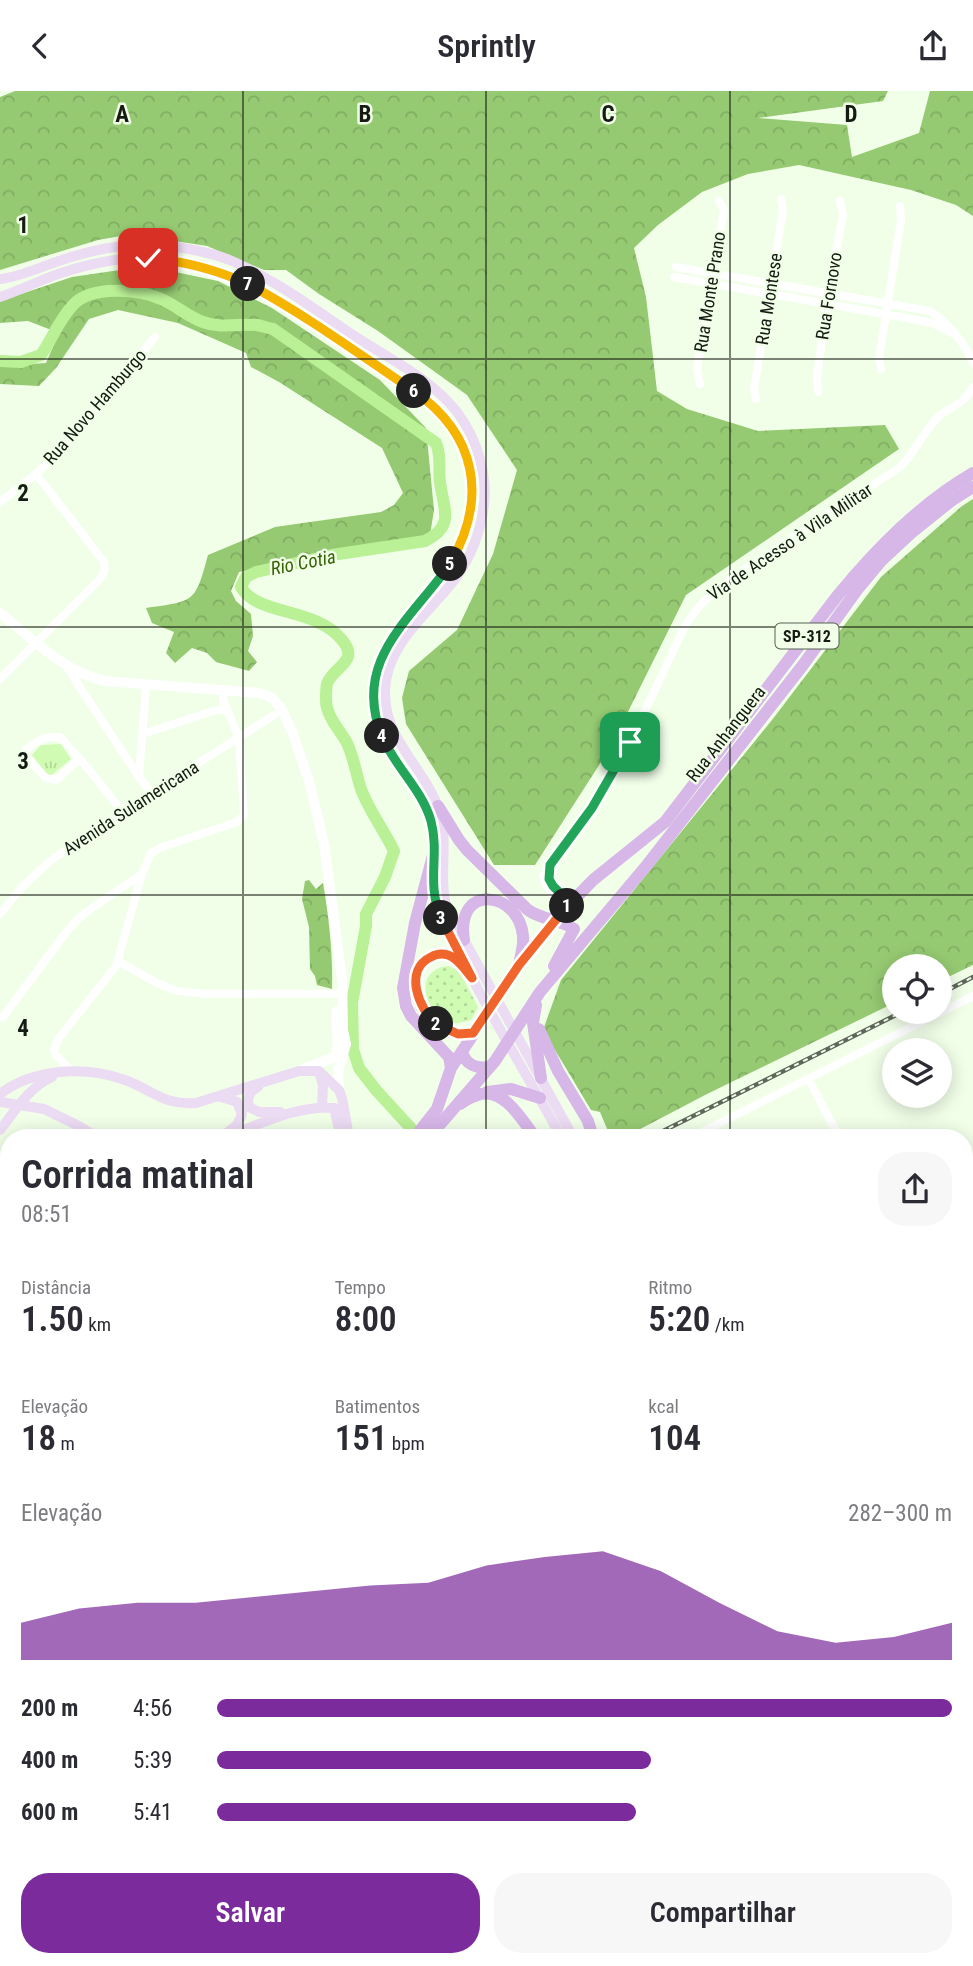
<!DOCTYPE html>
<html lang="pt">
<meta charset="utf-8">
<style>
body{margin:0;font-family:"Roboto Condensed",sans-serif;background:#f7f7f7;color:#2b2b33;height:100vh;display:flex;flex-direction:column;font-size:26px;white-space:nowrap}
*{box-sizing:border-box;margin:0}
p{font-size:23px;color:#7c7c81}
.icon{flex:none;width:38px;height:38px;fill:none;stroke:currentColor;stroke-width:2;stroke-linecap:round;stroke-linejoin:round}
.map{position:relative;flex:1;overflow:hidden}
.side{position:absolute;left:0px;top:1038px;width:973px;height:838px;display:flex;flex-direction:column;background:#fff;border-radius:28px 28px 0 0;box-shadow:0 4px 18px #0003}
.side>*{flex:none}
.fabs{position:absolute;left:882px;top:863px;display:grid;gap:14px}
.fabs a{display:grid;place-items:center;width:70px;height:70px;border-radius:50%;background:#fff;box-shadow:0 4px 18px #0003;font-size:35px}
.pin{position:absolute;display:grid;place-items:center;width:60px;height:60px;color:#fff;margin:-30px;border-radius:14px;box-shadow:0 4px 10px #0006}
.km{position:absolute;width:35px;height:35px;margin:-18px;border-radius:50%;background:#222;color:#fff;font-size:19px;line-height:35px;text-align:center}
.round{display:grid;place-items:center;flex:none;width:74px;height:74px;border-radius:28px;background:#f7f7f7}
.headline{display:flex;align-items:center;justify-content:space-between;height:119px;padding:0 21px}
h1{font-size:38px;font-weight:600;line-height:52px}
.figures{display:grid;grid-template-columns:repeat(3,1fr);gap:10px;height:119px;padding:7px 21px}
.figures div{display:grid;align-content:center}
.figures b{font-size:35px;font-weight:600}
.figures small{font-size:19px;font-weight:400}
.figures p{font-size:19px}
.chart{height:196px;padding:14px 21px}
.chart p{display:flex;justify-content:space-between}
.chart svg{width:100%;height:126px;margin-top:7px;fill:#7b2b9c;opacity:.7}
.cta{display:flex;gap:14px;margin-top:auto;padding:14px 21px}
.cta a{flex:1;height:80px;border-radius:28px;background:#7b2b9c;color:#fff;font-size:28px;font-weight:600;line-height:80px;text-align:center}
.cta a+a{background:#f7f7f7;color:#2b2b33}
ul{padding:0 21px;list-style:none;font-size:23px}
li{display:grid;grid-template-columns:112px 84px 1fr;align-items:center;height:52px}
li i{height:18px;border-radius:9px;background:#7b2b9c}
header{display:flex;justify-content:space-between;align-items:center;height:91px;padding:0 21px;background:#fff;font-size:32px;font-weight:600}
.map>svg:first-child{display:block}
.grass{fill:url(#grass-dots)}
.forest{fill:url(#forest-crowns)}
.park{fill:url(#park-tufts)}
.lines{fill:none;stroke-linecap:round;stroke-linejoin:round}
.stream{stroke:#baf096;stroke-width:2}
.river{stroke:#baf096;stroke-width:12}
.minor{stroke:#fff;stroke-width:8}
.tertiary{stroke:#fff;stroke-width:10}
.secondary{stroke:#ebdbf3;stroke-width:10}
.primary{stroke:#d7b6e8;stroke-width:12}
.rail-casing{stroke:#5f675a;stroke-width:4.5}
.rail{stroke:#f1ffe9;stroke-width:2;stroke-dasharray:5;stroke-linecap:butt}
.split-1-casing{stroke:#fff;stroke-width:14}
.split-2-casing{stroke:#fff;stroke-width:14}
.split-3-casing{stroke:#fff;stroke-width:14}
.split-4-casing{stroke:#fff;stroke-width:14}
.split-5-casing{stroke:#fff;stroke-width:14}
.split-6-casing{stroke:#fff;stroke-width:14}
.split-7-casing{stroke:#fff;stroke-width:14}
.split-8-casing{stroke:#fff;stroke-width:14}
.split-1{stroke:#22a559;stroke-width:9}
.split-2{stroke:#f0652b;stroke-width:9}
.split-3{stroke:#f0652b;stroke-width:9}
.split-4{stroke:#22a559;stroke-width:9}
.split-5{stroke:#22a559;stroke-width:9}
.split-6{stroke:#f5b400;stroke-width:9}
.split-7{stroke:#f5b400;stroke-width:9}
.split-8{stroke:#f5b400;stroke-width:9}
.grid{fill:none;stroke:#151a12;stroke-width:2;stroke-opacity:0.55}
.labels{text-anchor:middle;stroke-width:5;stroke-linejoin:round;paint-order:stroke}
.shield{fill:#f1ffe9;stroke:#575f52;stroke-width:2}
.shield-label{font-size:16px;font-weight:bold;fill:#151a12}
.street-label{font-size:18px;fill:#151a12;stroke:#f1ffe9}
.water-label{font-size:19px;font-style:italic;fill:#376403;stroke:#f1ffe9}
.grid-label{font-size:23px;text-anchor:middle;font-weight:bold;fill:#151a12;stroke:#f1ffe9;stroke-width:5;stroke-linejoin:round;paint-order:stroke}
</style>
<header><svg class="icon" aria-label="back" viewBox="0 0 24 24"><path d="M15 5l-7 7 7 7"/></svg>Sprintly<svg class="icon" aria-label="share" viewBox="0 0 24 24"><path d="M12 15V3M7 8l5-5 5 5M5 13v7h14v-7"/></svg></header>
<div class="map">
<svg width="973" height="1875" viewBox="0 0 973 1875">
<defs>
<pattern id="grass-dots" width="8" height="8" patternUnits="userSpaceOnUse" patternTransform="scale(1.75)"><rect width="8" height="8" fill="#cffbb3"/><path d="M2 2h.1M6 6h.1" fill="none" stroke="#b1d799" stroke-width="1.8" stroke-linecap="round"/></pattern>
<pattern id="forest-crowns" width="20" height="18" patternUnits="userSpaceOnUse" patternTransform="scale(1.75)"><rect width="20" height="18" fill="#96ca72"/><path d="M2 6a3 3 0 1 1 6 0M12 15a3 3 0 1 1 6 0" fill="none" stroke="#80ad62"/></pattern>
<pattern id="park-tufts" width="24" height="20" patternUnits="userSpaceOnUse" patternTransform="scale(1.75)"><rect width="24" height="20" fill="#cffbb3"/><path d="M3 7l-1-3M5 7V3M7 7l1-3M15 17l-1-3M17 17v-4M19 17l1-3" fill="none" stroke="#b1d799"/></pattern>
</defs>
<rect width="100%" height="100%" fill="#f1ffe9"/>
<path class="grass" d="M448,875L459,880L478,916L471,929C465,930 460,933 454,932C427,930 409,879 448,875Z
M969,1248H973L972,1286L964,1284V1250Z"/>
<path class="forest" d="M15,0H888L883,10L758,27L847,34L852,66L919,42L930,0H973V125L956,114L911,99L799,74L748,83L702,101L658,134L634,157L646,206L657,300L687,318L758,340L885,334L899,358L686,504L610,657L535,774H494L406,633L402,607L409,580L457,539L493,463L517,379L467,304L378,240L319,203L286,179H264L207,155L155,147L121,145L98,149L0,179V6Z
M147,175L218,190L272,217L380,289L426,337L434,419L430,444L239,481L231,500L236,510L251,523L253,545L248,560L257,571L249,580L216,571L207,562L192,557L175,572L166,562L174,541L152,532L146,517C195,510 195,512 208,464L275,436L381,421L394,414L403,402L382,357L279,291L251,276L246,262L178,232L118,219L89,228L56,277L39,295L0,293V275L46,272L59,242L28,230L0,232V210L72,186Z
M973,408V874L940,890V875H894V912L707,1003L625,1046H600L608,1040L600,1021L591,1019L543,939L561,889L772,629L881,486L962,415Z
M309,789L316,798L323,792C329,827 333,862 332,898L317,894L315,885L310,878L309,836L302,808L305,790Z"/>
<path class="park" d="M61,653L71,668L49,686L32,664L41,654Z
M973,1328V1503L964,1550V1408Z"/>
<g class="lines">
<path class="stream" d="M225,1875L230,1867"/>
<path class="river" d="M0,270L21,271L41,264C53,247 58,230 73,214C91,194 139,198 161,208C176,214 188,226 203,231C222,238 239,232 257,234C262,235 268,237 273,238L436,352C442,367 438,376 440,391C443,417 456,435 425,450L332,464L256,481L246,486L241,496C257,525 316,516 342,549C361,571 332,576 327,593C326,597 326,605 326,609C326,625 340,639 347,652C354,667 356,683 361,698C369,720 384,739 394,760L385,786L366,823V835L352,912L353,958L359,977L376,999L419,1046
M972,1848L973,1849"/>
<path class="minor" d="M676,176L930,220C950,233 963,250 973,272
M674,186L907,227L932,232L952,242
M881,278L879,267L901,129L900,115
M700,293L697,277L724,119L719,110
M818,301L817,286L828,202L843,124L840,110
M756,308L754,298L783,119L781,108
M0,411L36,383L61,359L155,246
M66,575L139,686L152,703
M0,588L101,487L105,479L104,471L36,383
M143,643L213,620L227,618
M79,667L57,689L46,687L25,665L24,661C33,651 47,644 60,646C82,670 103,695 122,721
M139,686L146,594
M549,776C547,793 559,801 570,812
M566,817C556,807 546,799 543,785C558,760 578,739 594,714C630,657 656,595 685,535C703,504 735,485 765,465C809,435 854,406 899,377C915,362 922,343 936,328C950,314 962,316 973,296
M0,823L22,796L50,770L122,721L274,624
M118,870L157,892L177,900L207,903H342
M0,927L3,926L67,840L79,827L92,817L142,783
M72,981L55,963L54,958L59,947L116,875L142,783L151,762L162,756L237,731L244,724L239,647L223,609V599
M809,989L839,1046
M692,1046L973,905
M0,1097L9,1093
M0,1297L9,1291
M0,1368L9,1363
M0,1379L9,1393
M0,1476L9,1469
M964,1581L973,1584
M964,1707L973,1700
M964,1790L973,1782"/>
<path class="tertiary" d="M0,522C33,548 63,581 105,590L258,602L266,604L273,608L281,617L293,643L309,690L324,753L342,888L343,939L346,953L338,980L339,999
M301,979L335,966C341,954 335,935 337,920
M0,1203L9,1193
M964,1243L973,1242
M964,1320L967,1302L971,1291
M964,1568L973,1517"/>
<path class="secondary" d="M0,188C19,186 38,177 56,171C93,158 131,150 171,155C191,158 213,162 232,170C278,190 318,221 359,248C392,269 432,289 457,321C478,349 489,386 483,421C479,444 471,465 458,484C432,521 387,550 385,599C384,648 420,672 437,713C451,747 437,784 447,818L573,1046
M0,206C21,199 40,189 61,182C88,173 122,166 151,167C236,171 304,226 372,272C398,289 429,306 448,332C466,354 474,383 472,411C468,499 361,527 375,624C381,664 417,689 430,727C440,756 427,788 437,817C444,835 455,852 463,869C493,930 529,987 561,1046
M319,981L323,994L322,1016
M258,996C249,1001 247,1006 249,1016L259,1021H280
M0,1003C34,977 85,975 125,989C153,999 164,1015 196,1012L299,980H319L339,999L342,1007L349,1046
M218,1005L237,1011L242,1023L237,1034L227,1042
M0,1011L44,1018L77,1034L97,1046
M0,1039C16,1019 28,997 52,986
M226,1046C260,1033 297,1014 334,1017L341,1046
M964,1842L973,1834
M938,1867L939,1869L941,1867
M952,1867L955,1875
M962,1867L966,1875"/>
<path class="primary" d="M438,715L459,749L467,759L528,819C542,829 559,828 574,838L554,875
M435,757L415,832L403,897L406,915L411,925L449,966L451,977
M464,849C455,791 519,800 523,845C524,854 521,864 519,873
M472,887C466,880 461,872 454,867C447,862 440,862 433,865C410,874 414,905 425,922C431,930 441,938 451,941C458,944 465,943 473,942
M536,914L533,932L541,987
M539,938L558,980L588,1030L592,1043L590,1046
M462,960C465,974 477,978 490,976
M487,1001L511,998L540,1007
M460,1013C466,1009 473,1005 481,1003C505,998 523,1030 535,1046
M415,1046L437,1018L451,977L519,874L566,817L593,789L665,731L838,504C877,457 920,413 973,382
M429,1046L495,970L540,901L647,774L803,574L857,499L882,469L911,442L951,410L973,396
M50,1875L53,1867
M62,1875L65,1867"/>
<defs>
<path id="rail" d="M940,903L973,886
M651,1046L904,920
M127,1875L131,1867
M172,1875L177,1867
M185,1875L189,1867"/>
</defs>
<use href="#rail" class="rail-casing"/>
<use href="#rail" class="rail"/>
</g>
<g class="lines">
<defs>
<path id="split-1" d="M567,815L570,812L553,795L549,788L550,774L592,717L630,651"/>
<path id="split-2" d="M436,933L458,943L473,942L519,874L567,815"/>
<path id="split-3" d="M436,933C419,918 403,879 431,866C436,863 442,862 448,864C458,867 465,879 472,887L441,827"/>
<path id="split-4" d="M382,645C394,675 422,698 431,730C440,765 426,791 441,827"/>
<path id="split-5" d="M382,645C351,569 412,528 450,473"/>
<path id="split-6" d="M414,300C477,344 488,407 450,473"/>
<path id="split-7" d="M248,193C306,224 359,263 414,300"/>
<path id="split-8" d="M148,167C184,170 215,178 248,193"/>
</defs>
<use href="#split-1" class="split-1-casing"/>
<use href="#split-2" class="split-2-casing"/>
<use href="#split-3" class="split-3-casing"/>
<use href="#split-4" class="split-4-casing"/>
<use href="#split-5" class="split-5-casing"/>
<use href="#split-6" class="split-6-casing"/>
<use href="#split-7" class="split-7-casing"/>
<use href="#split-8" class="split-8-casing"/>
<use href="#split-1" class="split-1"/>
<use href="#split-2" class="split-2"/>
<use href="#split-3" class="split-3"/>
<use href="#split-4" class="split-4"/>
<use href="#split-5" class="split-5"/>
<use href="#split-6" class="split-6"/>
<use href="#split-7" class="split-7"/>
<use href="#split-8" class="split-8"/>
</g>
<path class="grid" d="M243,0V1046M486,0V1046M730,0V1046M0,268H973M0,536H973M0,804H973M0,1071H9M964,1071H973M0,1339H9M964,1339H973M0,1607H9M964,1607H973M243,1867V1875M486,1867V1875M730,1867V1875"/>
<g class="labels">
<rect class="shield" x="775.5" y="532.5" width="63" height="25" rx="5"/>
<g class="shield-label">
<text x="807" y="551">SP-312</text>
</g>
<g class="street-label">
<text transform="translate(710 201) rotate(-81)" y="6">Rua Monte Prano</text>
<text transform="translate(829 205) rotate(-81)" y="6">Rua Fornovo</text>
<text transform="translate(769 208) rotate(-81)" y="6">Rua Montese</text>
<text transform="translate(95 316) rotate(-49)" y="6">Rua Novo Hamburgo</text>
<text transform="translate(790 451) rotate(-34)" y="6">Via de Acesso à Vila Militar</text>
<text transform="translate(726 643) rotate(-52)" y="6">Rua Anhanguera</text>
<text transform="translate(131 717) rotate(-33)" y="6">Avenida Sulamericana</text>
</g>
<g class="water-label">
<text transform="translate(303 471) rotate(-11)" y="7">Rio Cotia</text>
</g>
</g>
<g class="grid-label">
<text x="122" y="31">A</text>
<text x="365" y="31">B</text>
<text x="608" y="31">C</text>
<text x="851" y="31">D</text>
<text x="23" y="142">1</text>
<text x="23" y="410">2</text>
<text x="23" y="678">3</text>
<text x="23" y="945">4</text>
</g>
</svg>
<div class="fabs">
<a><svg class="icon" aria-label="locate" viewBox="0 0 24 24"><circle cx="12" cy="12" r="6"/><path d="M12 2v4M12 18v4M2 12h4M18 12h4"/></svg></a>
<a><svg class="icon" aria-label="layers" viewBox="0 0 24 24"><path d="M12 4l9 5-9 5-9-5zM3 14l9 5 9-5"/></svg></a>
</div>
<div class="pin" style="left:630px;top:651px;background:#1e9e55"><svg class="icon" aria-label="arrive" viewBox="0 0 24 24"><path d="M6 21V4h12l-3 4 3 4H6"/></svg></div>
<div class="pin" style="left:148px;top:167px;background:#d93025"><svg class="icon" aria-label="check" viewBox="0 0 24 24"><path d="M5 12l5 5 9-10"/></svg></div>
<b class="km" style="left:567px;top:815px">1</b>
<b class="km" style="left:436px;top:933px">2</b>
<b class="km" style="left:441px;top:827px">3</b>
<b class="km" style="left:382px;top:645px">4</b>
<b class="km" style="left:450px;top:473px">5</b>
<b class="km" style="left:414px;top:300px">6</b>
<b class="km" style="left:248px;top:193px">7</b>
<section class="side">
<div class="headline"><div><h1>Corrida matinal</h1><p>08:51</p></div><a class="round"><svg class="icon" aria-label="share" viewBox="0 0 24 24"><path d="M12 15V3M7 8l5-5 5 5M5 13v7h14v-7"/></svg></a></div>
<div class="figures">
<div><p>Distância</p><b>1.50<small> km</small></b></div>
<div><p>Tempo</p><b>8:00</b></div>
<div><p>Ritmo</p><b>5:20<small> /km</small></b></div>
</div>
<div class="figures">
<div><p>Elevação</p><b>18<small> m</small></b></div>
<div><p>Batimentos</p><b>151<small> bpm</small></b></div>
<div><p>kcal</p><b>104</b></div>
</div>
<div class="chart"><p><span>Elevação</span>282–300 m</p>
<svg viewBox="0 0 160 44" preserveAspectRatio="none"><path d="M0 44V31L10 26L20 24L30 24L40 22L50 20L60 18L70 17L80 11L90 8L100 6L110 13L120 24L130 34L140 38L150 36L160 31V44z"/></svg>
</div>
<ul>
<li><b>200 m</b>4:56<i style="width:100%"></i></li>
<li><b>400 m</b>5:39<i style="width:59%"></i></li>
<li><b>600 m</b>5:41<i style="width:57%"></i></li>
</ul>
<div class="cta"><a>Salvar</a><a>Compartilhar</a></div>
</section>
</div>
